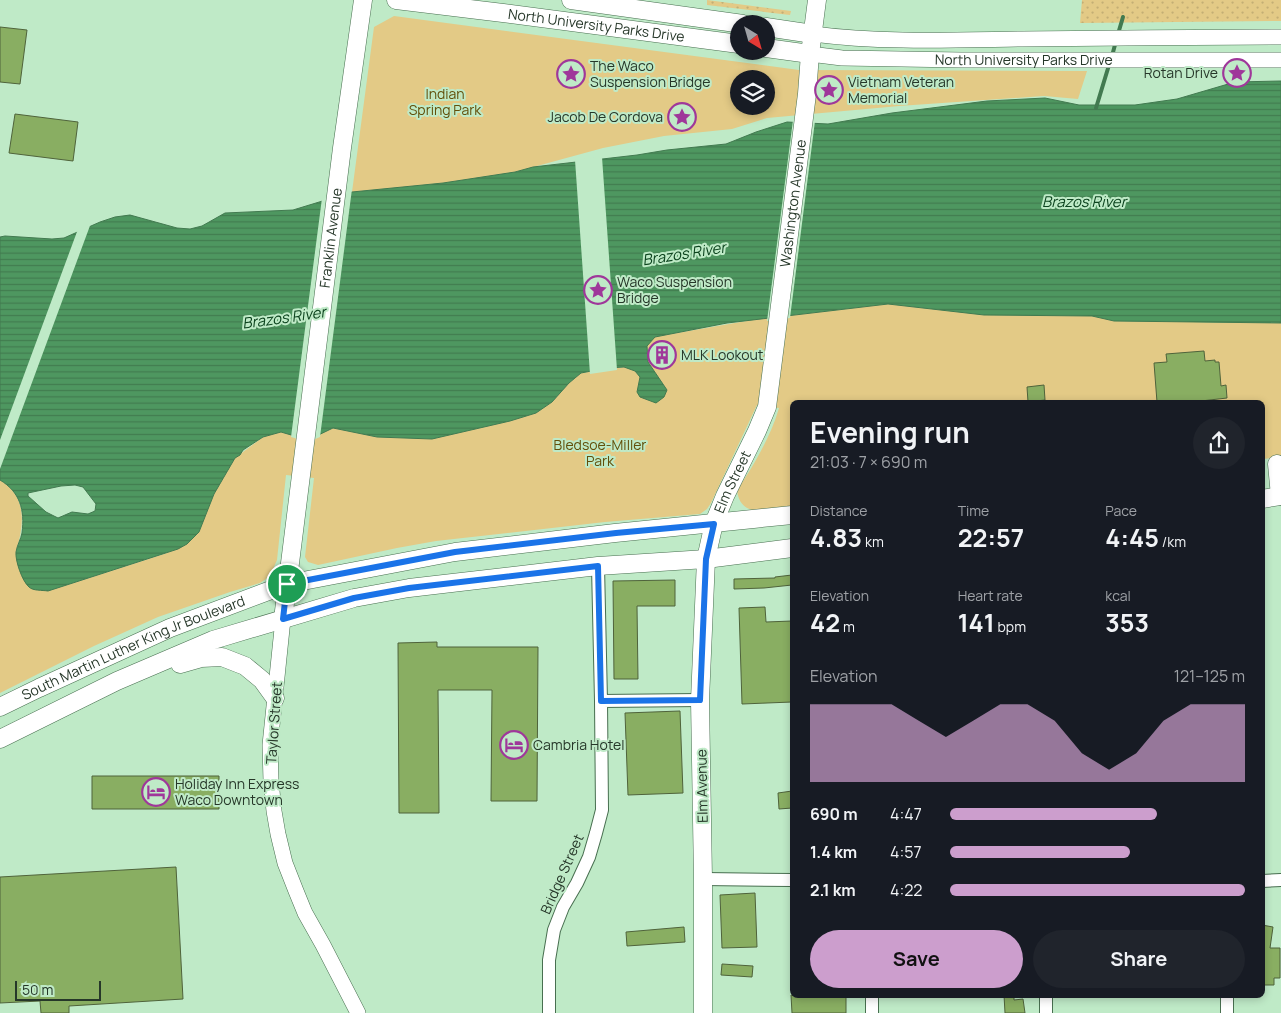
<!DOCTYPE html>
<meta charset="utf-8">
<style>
body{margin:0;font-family:Manrope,sans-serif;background:#20242c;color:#f1f3f6;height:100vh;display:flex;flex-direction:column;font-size:19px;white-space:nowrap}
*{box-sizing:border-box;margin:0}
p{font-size:16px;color:#9ea1a6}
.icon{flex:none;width:28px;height:28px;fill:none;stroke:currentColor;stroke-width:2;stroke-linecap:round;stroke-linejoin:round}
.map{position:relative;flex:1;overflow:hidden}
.side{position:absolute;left:790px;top:400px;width:475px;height:598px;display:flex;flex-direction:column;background:#171b24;border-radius:8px;box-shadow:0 2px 8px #0003}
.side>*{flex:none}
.needle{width:32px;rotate:143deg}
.controls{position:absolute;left:730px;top:15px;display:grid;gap:10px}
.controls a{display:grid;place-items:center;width:45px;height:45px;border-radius:50%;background:#171b24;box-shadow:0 2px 8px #0003;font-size:25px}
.scale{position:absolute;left:15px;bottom:12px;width:86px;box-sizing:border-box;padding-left:5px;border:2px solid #263729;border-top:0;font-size:14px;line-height:18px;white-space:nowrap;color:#263729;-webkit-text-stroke:4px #bfeac7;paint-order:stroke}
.pin{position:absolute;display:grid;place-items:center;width:42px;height:42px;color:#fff;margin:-21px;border:2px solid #fff;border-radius:50%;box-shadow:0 1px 5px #0007}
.round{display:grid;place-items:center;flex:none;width:52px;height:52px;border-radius:26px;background:#20242c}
.head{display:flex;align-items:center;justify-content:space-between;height:85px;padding:0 20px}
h1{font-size:28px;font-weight:700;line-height:38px}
.stats{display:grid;grid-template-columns:repeat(3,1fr);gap:8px;height:85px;padding:5px 20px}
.stats div{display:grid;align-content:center}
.stats b{font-size:25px;font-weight:700}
.stats small{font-size:14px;font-weight:400}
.stats p{font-size:14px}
.chart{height:140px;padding:10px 20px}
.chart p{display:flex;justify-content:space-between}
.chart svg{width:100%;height:90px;margin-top:5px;fill:#cc9ecd;opacity:.7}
.cta{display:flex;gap:10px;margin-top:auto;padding:10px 20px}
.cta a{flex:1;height:58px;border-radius:30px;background:#cc9ecd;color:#111;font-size:20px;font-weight:700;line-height:58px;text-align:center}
.cta a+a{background:#20242c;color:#f1f3f6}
ul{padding:0 20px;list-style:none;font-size:16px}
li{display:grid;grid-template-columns:80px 60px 1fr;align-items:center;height:38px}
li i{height:12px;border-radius:6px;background:#cc9ecd}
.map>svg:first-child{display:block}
.grass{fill:url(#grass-dots)}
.green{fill:#e3ca86;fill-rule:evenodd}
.water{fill:url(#water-rules);stroke:#427a50;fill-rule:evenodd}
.pier{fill:#bfeac7}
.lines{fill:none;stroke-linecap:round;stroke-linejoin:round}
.stream{stroke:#427a50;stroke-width:4}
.building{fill:#89ae62;stroke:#4f633b}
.minor-casing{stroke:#486f50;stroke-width:14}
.tertiary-casing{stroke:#486f50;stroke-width:16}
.secondary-casing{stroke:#486f50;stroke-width:19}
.minor{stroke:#fff;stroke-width:12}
.tertiary{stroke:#fff;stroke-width:15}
.secondary{stroke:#fff;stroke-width:18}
.route-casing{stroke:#fff;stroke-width:10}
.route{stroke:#1a73e8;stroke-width:6}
.labels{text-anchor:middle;stroke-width:4;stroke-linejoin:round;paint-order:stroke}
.street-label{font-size:14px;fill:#263729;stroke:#bfeac7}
.poi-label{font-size:14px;fill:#263729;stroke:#bfeac7;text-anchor:start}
.park-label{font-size:14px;fill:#634f0a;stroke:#bfeac7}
.water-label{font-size:15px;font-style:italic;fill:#0d441f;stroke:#bfeac7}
</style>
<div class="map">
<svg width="1281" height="1013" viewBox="0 0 1281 1013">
<defs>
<pattern id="grass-dots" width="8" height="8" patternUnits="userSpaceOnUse" patternTransform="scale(1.25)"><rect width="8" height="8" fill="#e3ca86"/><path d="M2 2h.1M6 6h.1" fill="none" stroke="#c3ae74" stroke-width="1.8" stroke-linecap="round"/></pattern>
<pattern id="water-rules" width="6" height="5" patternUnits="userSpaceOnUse" patternTransform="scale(1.25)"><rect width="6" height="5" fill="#4e9760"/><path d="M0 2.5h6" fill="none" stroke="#417c4f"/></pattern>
</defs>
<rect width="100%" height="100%" fill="#bfeac7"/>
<path class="grass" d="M707,0L791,11L790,15L707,5Z
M1082,0H1281V21L1080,23Z"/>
<path class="green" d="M394,16L799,70L1087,71L1078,99L1044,96L899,106L767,118L732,129L664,136L603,148L515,172L443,183L352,192L374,27ZM739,79H766V106H739Z
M888,304L984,315L1092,316L1114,321L1281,323V457L1263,459L1262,402H792V508C772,510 740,520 737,490C753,467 771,436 779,408L757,405L711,503L707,509L700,514L605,522L436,541L397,548L318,565L308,562L305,557L314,478L286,475L277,560L273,569L266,579L260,583L230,592L158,617L94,646L0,693V480C28,497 24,525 16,552L48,591L164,554L187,544L199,532L214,494L235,458L263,437L281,432L308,440L333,428L377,437L432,439L510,421L536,413L552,402L569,383L581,373L624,367L635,371L640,377L667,390L648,362L647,346L654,337L752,320Z"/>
<path class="water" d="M1281,81V323L1114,321L1092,316L984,315L888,304L727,323L655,337L647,346L648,362L667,390L664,397L656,403L640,397L637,392L640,377L635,371L624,367L607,368L581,373L569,383L552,402L536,413L510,421L432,439L377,437L333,428L308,440L281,432L263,437L243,450L240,455L235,458L214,494L199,532L187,544L178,549L48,591C42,590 33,591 29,587C22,581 15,560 16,552C17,545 21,539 22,533C25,510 20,492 0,480V237L5,236L52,239L64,238L100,222L115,217L130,215L177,228L190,229L202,226L225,213L293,210L352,192L443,183L515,172L533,167L637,155L667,150L726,144L756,132L787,122L828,124L892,113L987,101L1045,98L1079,105H1135L1177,99L1235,82ZM75,485L83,487L96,504L95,511L88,514L72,512L58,518L46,512L28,496V493L61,486Z"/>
<path class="pier" d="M793,120L815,121L790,318L767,321Z
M602,157L617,370L590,374L575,160Z
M352,189L320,437L308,442L291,437L322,198Z
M91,223L0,469V440L78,229Z"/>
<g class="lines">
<path class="stream" d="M1118,34L1123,17
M1112,56L1116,41
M1096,108L1109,65"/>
</g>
<path class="building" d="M0,27L27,30L20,84L0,82Z
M15,114L78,122L73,161L9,153Z
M653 355a9 9 0 1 1 18 0a9 9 0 1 1-18 0Z
M1204,351L1205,361L1215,360V362H1219L1221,386L1226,385L1227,398L1201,401L1202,402H1157L1154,363L1167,362L1166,354Z
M1044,385L1045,400L1028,402L1027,387Z
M792,575V585L764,588L734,589V579L775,578V577Z
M675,580V606H637L638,679H614L613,581Z
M765,607L766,622L792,621V702L742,704L739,608Z
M437,642V647H538L537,801H491L492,690H438L439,813H399L398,643Z
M680,711L683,793L628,795L625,713Z
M92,776H219V809H92Z
M792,791V808L779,809L778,793Z
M176,867L183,999L69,1006V1013H41L40,1001L0,1003V877Z
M755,893L757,947L722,948L720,895Z
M1262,925L1273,927L1270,948H1280V978H1274V985H1262Z
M684,927L685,942L627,946L626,932Z
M722,964L753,966L752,977L721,975Z
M791,995H818V997L846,996V1013H792Z
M1004,995H1014V1000L1023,999L1025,1013H1005Z"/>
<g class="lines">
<defs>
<path id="minor" d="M601,701L700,700
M703,879L792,880
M1262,881L1281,880
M872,995V1013
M1046,995V1013
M549,1013V960L554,930L563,907L577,883L589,857L596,833L602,810L601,701L598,566
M1227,1013V995"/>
<g id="tertiary">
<path d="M813,34C881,43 954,40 1022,39C1108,38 1195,37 1281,37"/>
<path id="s1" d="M810,54L842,58L961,60H1281"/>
<path d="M283,619L270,745L271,781L274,811L278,834L285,863L296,891L305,913L323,945L358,1013"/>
</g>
<g id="secondary">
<path id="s2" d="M396,0L503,13L739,44"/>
<path d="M571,0L743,24"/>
<path d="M766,27L813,34"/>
<path d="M766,48L810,54"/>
<path d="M1277,464L1280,496"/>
<path d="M1262,499L1281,496"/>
<path id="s3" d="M283,619L342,148L363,0"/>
<path d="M180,664L201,658L222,657L245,666L262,680L275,698"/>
<path id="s4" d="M0,707L39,688L170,628L287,584L455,552L615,533L792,515"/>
<path d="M0,739L117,681L213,640L354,598L409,588L598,566L706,559L792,548"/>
<path id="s5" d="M703,1013V879L700,700L706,559L714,523L725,496L757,431L767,407L807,94L810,54L817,0"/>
</g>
</defs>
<use href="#minor" class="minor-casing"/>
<use href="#tertiary" class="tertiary-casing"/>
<use href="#secondary" class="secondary-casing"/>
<use href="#minor" class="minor"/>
<use href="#tertiary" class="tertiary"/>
<use href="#secondary" class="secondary"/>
</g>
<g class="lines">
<defs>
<path id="route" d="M714,524L706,559L700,700L601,701L598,566L409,588L354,598L283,619L287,584L455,552L616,533Z"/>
</defs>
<use href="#route" class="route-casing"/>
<use href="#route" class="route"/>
</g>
<defs>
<symbol id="sight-ring" viewBox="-11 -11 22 22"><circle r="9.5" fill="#bfeac7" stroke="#9f379a" stroke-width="1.5"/><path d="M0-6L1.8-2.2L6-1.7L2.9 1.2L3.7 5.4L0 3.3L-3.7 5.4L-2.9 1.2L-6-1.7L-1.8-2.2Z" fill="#9f379a"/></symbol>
<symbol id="building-ring" viewBox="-11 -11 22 22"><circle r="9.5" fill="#bfeac7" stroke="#9f379a" stroke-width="1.5"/><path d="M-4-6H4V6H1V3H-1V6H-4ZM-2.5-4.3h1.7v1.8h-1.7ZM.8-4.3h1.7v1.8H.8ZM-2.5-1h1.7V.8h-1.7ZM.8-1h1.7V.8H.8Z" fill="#9f379a"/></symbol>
<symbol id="hotel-ring" viewBox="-11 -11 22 22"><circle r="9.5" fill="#bfeac7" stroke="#9f379a" stroke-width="1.5"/><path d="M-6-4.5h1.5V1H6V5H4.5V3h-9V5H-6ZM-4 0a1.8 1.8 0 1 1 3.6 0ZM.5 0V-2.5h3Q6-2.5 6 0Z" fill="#9f379a"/></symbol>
</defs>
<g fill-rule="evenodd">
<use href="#sight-ring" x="1221" y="57" width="32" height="32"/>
<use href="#sight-ring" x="555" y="58" width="32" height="32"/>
<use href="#sight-ring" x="813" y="74" width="32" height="32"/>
<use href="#sight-ring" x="666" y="101" width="32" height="32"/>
<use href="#sight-ring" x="582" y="274" width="32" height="32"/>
<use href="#building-ring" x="646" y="339" width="32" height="32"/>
<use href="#hotel-ring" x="498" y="729" width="32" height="32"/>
<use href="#hotel-ring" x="140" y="776" width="32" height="32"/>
</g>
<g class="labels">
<g class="street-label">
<text dy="5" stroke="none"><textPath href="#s2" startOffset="202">North University Parks Drive</textPath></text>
<text dy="5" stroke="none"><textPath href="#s1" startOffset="214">North University Parks Drive</textPath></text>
<text dy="5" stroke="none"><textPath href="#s5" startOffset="824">Washington Avenue</textPath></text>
<text dy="5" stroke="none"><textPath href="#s3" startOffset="384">Franklin Avenue</textPath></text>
<text dy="5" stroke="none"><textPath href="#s5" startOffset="536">Elm Street</textPath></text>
<text dy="5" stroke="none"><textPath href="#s4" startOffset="146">South Martin Luther King Jr Boulevard</textPath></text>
<text transform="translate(274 723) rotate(-86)" y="5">Taylor Street</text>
<text transform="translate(702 786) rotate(-91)" y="5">Elm Avenue</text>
<text transform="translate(562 874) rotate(-66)" y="5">Bridge Street</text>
</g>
<g class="poi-label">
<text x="590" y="71">The Waco<tspan x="590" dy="16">Suspension Bridge</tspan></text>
<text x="1218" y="78" text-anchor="end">Rotan Drive</text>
<text x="848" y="87">Vietnam Veteran<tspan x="848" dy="16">Memorial</tspan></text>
<text x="663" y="122" text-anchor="end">Jacob De Cordova</text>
<text x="617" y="287">Waco Suspension<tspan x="617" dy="16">Bridge</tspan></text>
<text x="681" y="360">MLK Lookout</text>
<text x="533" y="750">Cambria Hotel</text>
<text x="175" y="789">Holiday Inn Express<tspan x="175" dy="16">Waco Downtown</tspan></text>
</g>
<g class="park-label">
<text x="445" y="99">Indian<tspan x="445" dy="16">Spring Park</tspan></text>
<text x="600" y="450">Bledsoe-Miller<tspan x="600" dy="16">Park</tspan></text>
</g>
<g class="water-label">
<text x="1084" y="207">Brazos River</text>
<text transform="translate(684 254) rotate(-9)" y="5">Brazos River</text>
<text transform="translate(284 318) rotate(-8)" y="5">Brazos River</text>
</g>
</g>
</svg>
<div class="controls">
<a><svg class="needle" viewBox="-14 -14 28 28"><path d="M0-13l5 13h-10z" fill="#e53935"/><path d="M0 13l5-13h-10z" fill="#9ea1a6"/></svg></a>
<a><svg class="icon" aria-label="layers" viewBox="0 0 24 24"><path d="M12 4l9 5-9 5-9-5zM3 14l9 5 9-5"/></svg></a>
</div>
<div class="scale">50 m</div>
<div class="pin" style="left:287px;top:584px;background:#1e9e55"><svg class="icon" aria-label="arrive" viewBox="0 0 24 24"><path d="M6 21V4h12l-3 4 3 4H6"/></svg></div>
<section class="side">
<div class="head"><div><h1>Evening run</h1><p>21:03 · 7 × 690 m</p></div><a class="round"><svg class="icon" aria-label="share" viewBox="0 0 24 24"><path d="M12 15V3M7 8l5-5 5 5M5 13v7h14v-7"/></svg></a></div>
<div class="stats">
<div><p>Distance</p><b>4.83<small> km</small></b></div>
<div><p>Time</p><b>22:57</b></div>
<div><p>Pace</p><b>4:45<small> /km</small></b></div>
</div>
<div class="stats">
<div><p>Elevation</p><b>42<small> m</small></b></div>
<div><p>Heart rate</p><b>141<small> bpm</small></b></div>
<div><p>kcal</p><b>353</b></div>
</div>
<div class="chart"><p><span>Elevation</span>121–125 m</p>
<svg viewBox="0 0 160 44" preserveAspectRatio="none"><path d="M0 44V6L10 6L20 6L30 6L40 14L50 22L60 14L70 6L80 6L90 14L100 30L110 38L120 30L130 14L140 6L150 6L160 6V44z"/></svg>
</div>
<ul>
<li><b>690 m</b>4:47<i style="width:70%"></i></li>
<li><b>1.4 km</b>4:57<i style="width:61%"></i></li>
<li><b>2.1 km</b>4:22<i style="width:100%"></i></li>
</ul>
<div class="cta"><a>Save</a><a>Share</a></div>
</section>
</div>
